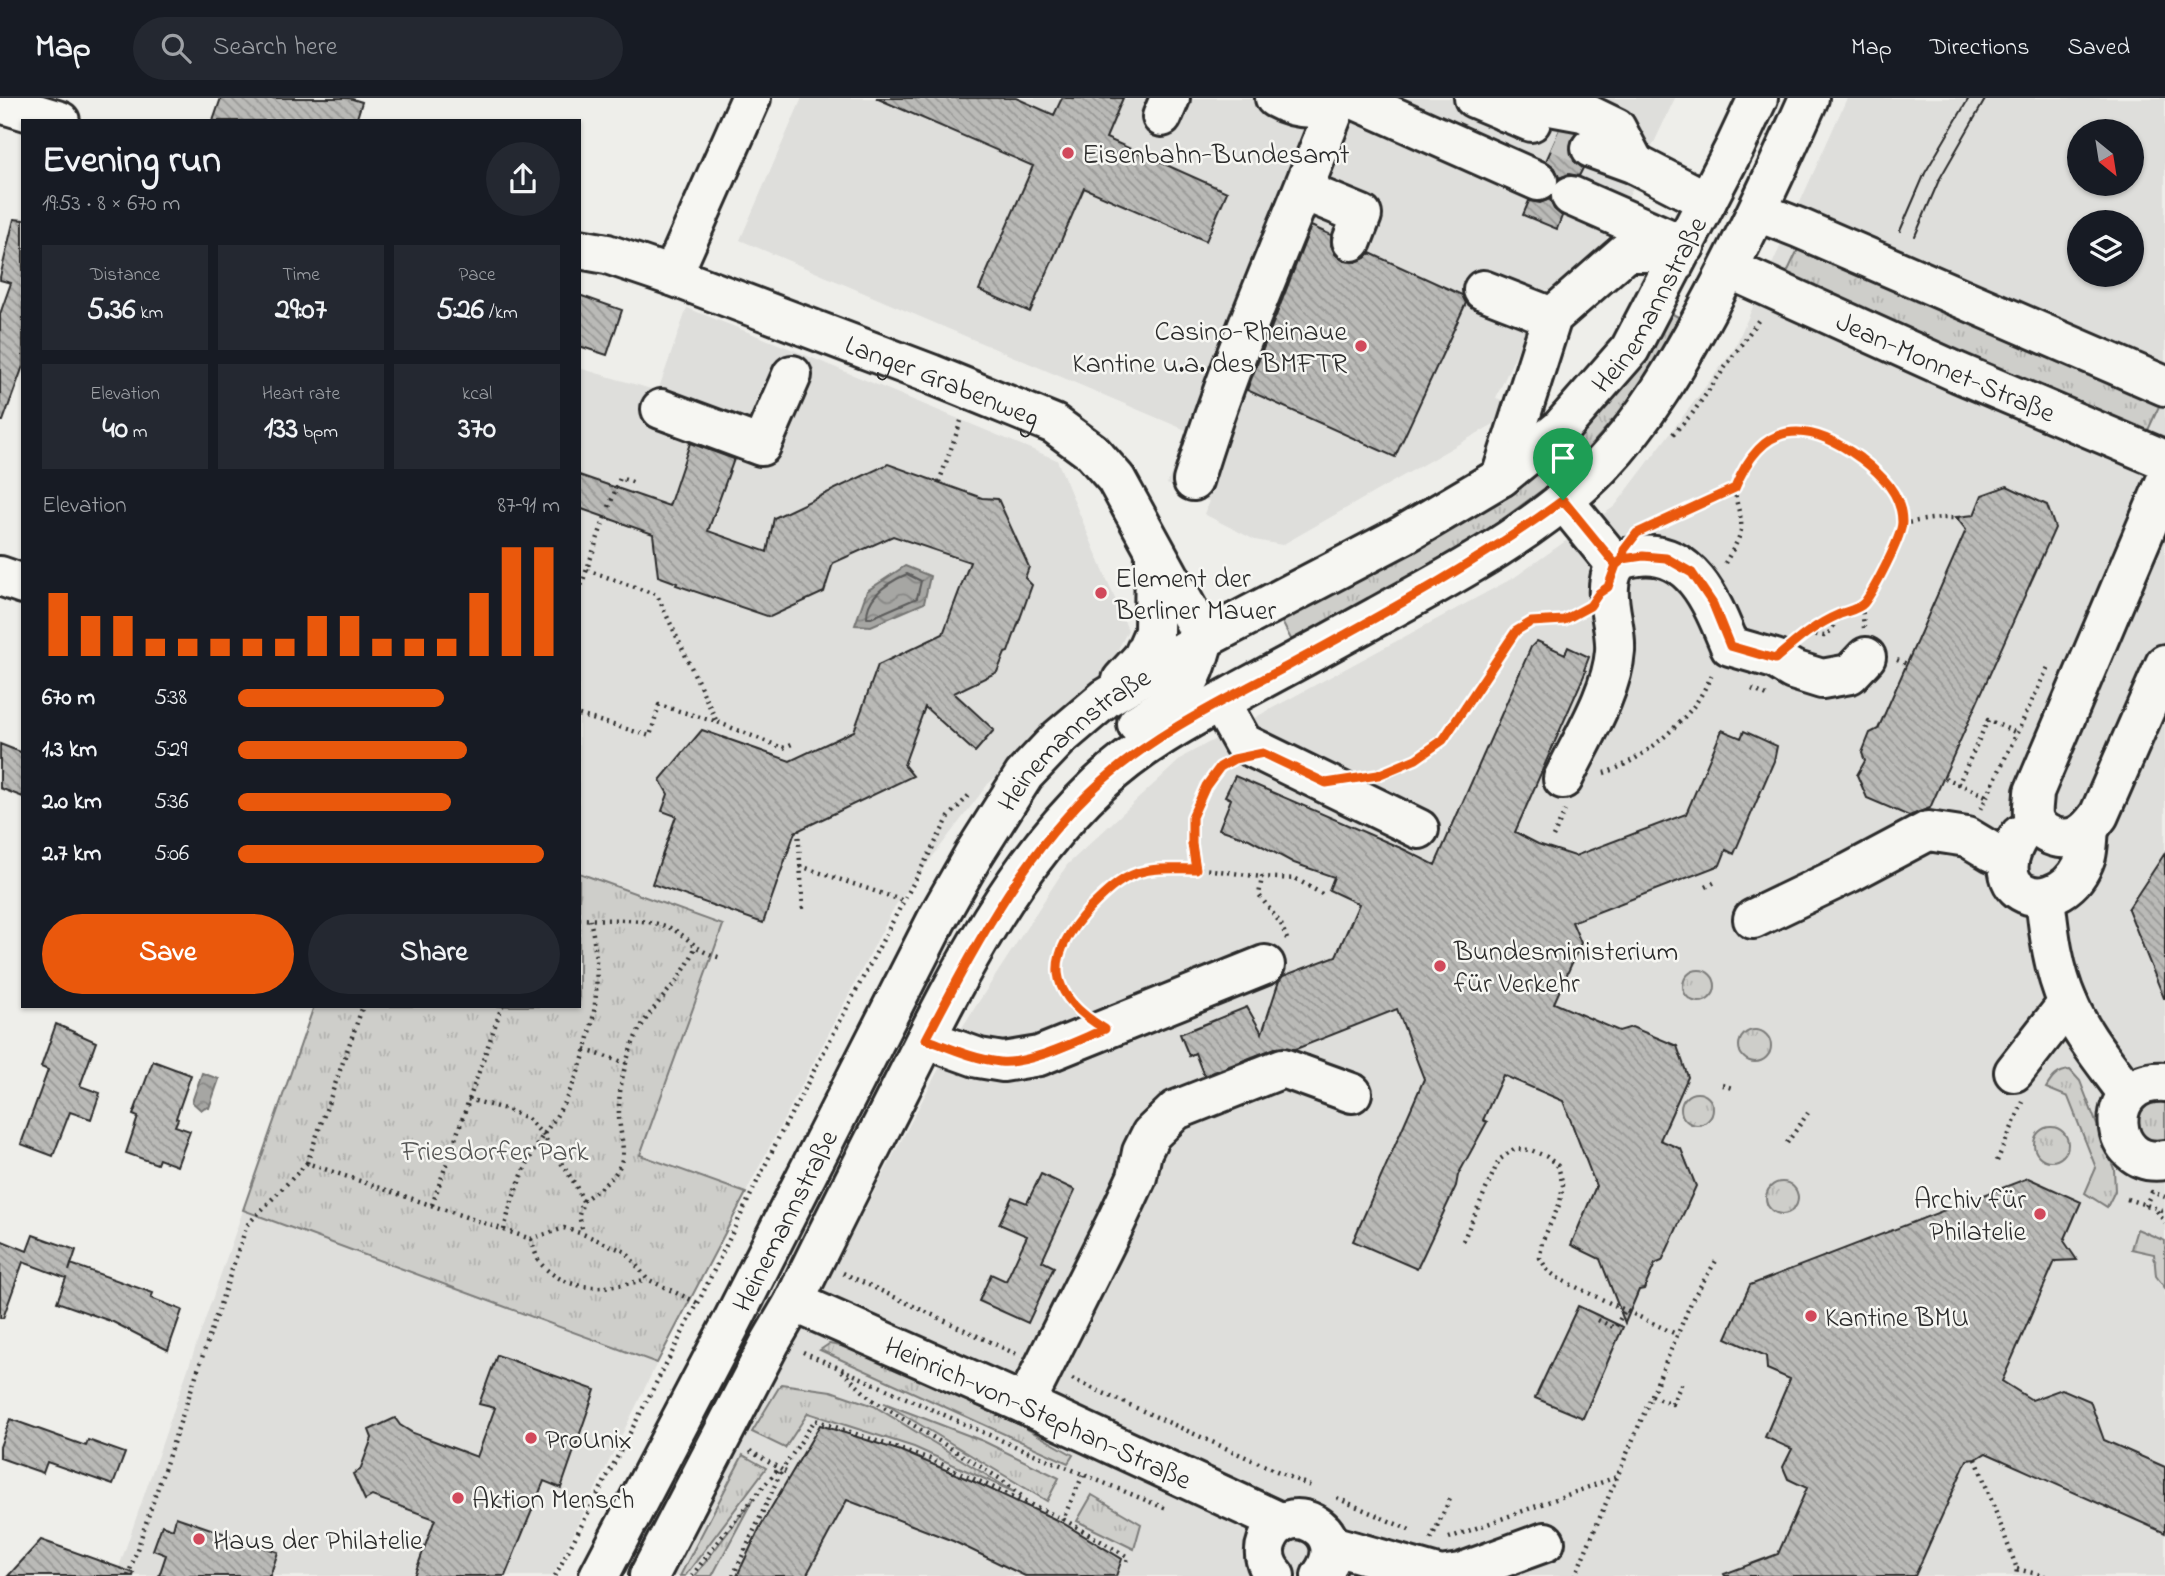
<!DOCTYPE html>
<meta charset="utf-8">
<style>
body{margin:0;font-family:"Indie Flower",sans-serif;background:#242831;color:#f1f3f6;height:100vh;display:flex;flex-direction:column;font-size:26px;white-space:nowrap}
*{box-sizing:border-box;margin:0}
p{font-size:23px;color:#9ea1a6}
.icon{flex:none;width:38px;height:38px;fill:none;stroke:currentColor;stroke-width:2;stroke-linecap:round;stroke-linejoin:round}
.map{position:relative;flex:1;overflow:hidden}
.drawer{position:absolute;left:21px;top:21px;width:560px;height:889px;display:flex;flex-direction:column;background:#171b24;border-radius:0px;box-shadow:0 2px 5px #0004}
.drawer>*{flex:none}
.needle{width:46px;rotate:150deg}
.fabs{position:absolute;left:2067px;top:21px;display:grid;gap:14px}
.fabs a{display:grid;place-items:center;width:77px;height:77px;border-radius:50%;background:#171b24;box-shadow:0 2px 5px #0004;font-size:35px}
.pin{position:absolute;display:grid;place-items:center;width:60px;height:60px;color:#fff;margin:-72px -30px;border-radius:50% 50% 50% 0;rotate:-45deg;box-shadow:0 0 7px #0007}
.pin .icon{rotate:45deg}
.round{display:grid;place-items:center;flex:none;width:74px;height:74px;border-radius:37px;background:#242831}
.headline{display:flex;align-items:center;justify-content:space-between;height:119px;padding:0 21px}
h1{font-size:38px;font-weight:700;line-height:52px}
.figures{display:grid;grid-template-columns:repeat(3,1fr);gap:10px;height:119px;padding:7px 21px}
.figures div{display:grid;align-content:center;border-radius:0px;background:#242831;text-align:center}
.figures b{font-size:30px;font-weight:700}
.figures small{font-size:19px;font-weight:400}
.figures p{font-size:19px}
.chart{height:196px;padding:14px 21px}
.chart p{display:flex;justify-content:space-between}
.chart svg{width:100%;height:126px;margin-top:7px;stroke:#ea580c;stroke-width:6}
.action{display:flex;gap:14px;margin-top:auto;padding:14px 21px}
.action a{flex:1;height:80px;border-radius:42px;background:#ea580c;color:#fff;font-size:28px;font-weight:700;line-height:80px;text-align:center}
.action a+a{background:#242831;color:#f1f3f6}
ul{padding:0 21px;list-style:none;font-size:23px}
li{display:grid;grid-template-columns:112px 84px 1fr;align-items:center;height:52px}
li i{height:18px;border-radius:9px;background:#ea580c}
header{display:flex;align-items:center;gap:42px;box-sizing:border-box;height:98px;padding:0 35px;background:#171b24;border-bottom:2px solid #363941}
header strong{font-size:33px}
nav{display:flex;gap:38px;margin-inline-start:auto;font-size:24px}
.search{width:490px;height:63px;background:#242831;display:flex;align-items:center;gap:18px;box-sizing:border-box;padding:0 24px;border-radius:38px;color:#9ea1a6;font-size:26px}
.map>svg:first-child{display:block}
.built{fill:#dededb;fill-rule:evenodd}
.grass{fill:url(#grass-tufts);stroke:#7c7c7a;stroke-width:2}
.water{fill:url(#water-waves);stroke:#757573;stroke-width:2}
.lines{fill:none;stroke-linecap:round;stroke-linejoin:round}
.shore{stroke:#5c5c5b;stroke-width:2}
.building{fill:url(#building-back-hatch);stroke:#2b2b2b;stroke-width:2}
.minor-tunnel{stroke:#c7c7c4;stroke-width:38;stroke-dasharray:38 19;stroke-linecap:butt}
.minor-casing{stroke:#2b2b2b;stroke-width:44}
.major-casing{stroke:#2b2b2b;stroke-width:44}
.path{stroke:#2b2b2b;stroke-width:4.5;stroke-dasharray:2 5;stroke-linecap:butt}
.minor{stroke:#f6f6f2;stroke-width:38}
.major{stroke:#f6f6f2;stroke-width:38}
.tram{stroke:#2b2b2b;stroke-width:2}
.route-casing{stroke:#fff;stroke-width:14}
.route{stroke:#ea580c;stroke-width:9}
.poi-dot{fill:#d1495b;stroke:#f6f6f2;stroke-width:2.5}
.labels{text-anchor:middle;stroke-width:5;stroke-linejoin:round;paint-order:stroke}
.poi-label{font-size:28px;fill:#2b2b2b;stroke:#f6f6f2;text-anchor:start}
.street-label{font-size:28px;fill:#2b2b2b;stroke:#f6f6f2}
.park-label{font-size:28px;fill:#545453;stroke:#f6f6f2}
</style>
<header>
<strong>Map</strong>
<div class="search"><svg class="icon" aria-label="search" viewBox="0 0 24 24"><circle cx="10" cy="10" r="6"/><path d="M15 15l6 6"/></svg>Search here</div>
<nav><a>Map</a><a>Directions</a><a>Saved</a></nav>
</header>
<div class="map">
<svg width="2165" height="1478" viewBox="0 0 2165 1478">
<defs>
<pattern id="grass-tufts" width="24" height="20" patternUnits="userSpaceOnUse" patternTransform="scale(1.75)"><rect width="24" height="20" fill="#cececa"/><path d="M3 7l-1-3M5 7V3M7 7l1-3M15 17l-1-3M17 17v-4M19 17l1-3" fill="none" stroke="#b1b1ae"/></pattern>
<pattern id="water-waves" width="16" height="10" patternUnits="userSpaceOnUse" patternTransform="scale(1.75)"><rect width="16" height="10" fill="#a6a6a3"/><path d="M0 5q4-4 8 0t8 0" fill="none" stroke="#878785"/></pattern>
<pattern id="building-back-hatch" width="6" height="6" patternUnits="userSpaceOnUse" patternTransform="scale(1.75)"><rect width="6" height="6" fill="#babab7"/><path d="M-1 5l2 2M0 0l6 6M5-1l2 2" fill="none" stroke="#979795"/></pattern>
</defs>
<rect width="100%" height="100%" fill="#eeeeea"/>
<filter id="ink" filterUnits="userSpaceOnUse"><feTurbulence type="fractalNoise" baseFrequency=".0143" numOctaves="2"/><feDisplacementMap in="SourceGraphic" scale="14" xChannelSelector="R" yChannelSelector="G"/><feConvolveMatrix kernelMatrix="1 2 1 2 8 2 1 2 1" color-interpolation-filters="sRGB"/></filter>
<g filter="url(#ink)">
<path class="built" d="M802,0H1675L1620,117L1592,166L1554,193L1545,192L1496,300L1505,303L1506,319L1282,447L1255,442L1204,416L1209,403L1167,386L1188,333L740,142Z
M1847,0H2165V1143L2137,1131L2131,1151L2154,1156L2156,1178L2165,1190V1478H672L954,942L1067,767L1184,658L1515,479L1615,408L1734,251ZM2079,33H2132V86H2079ZM2079,124H2132V177H2079Z
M687,210L786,249L1057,362L1128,532L1099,589L988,686L895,808L657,1265L553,1478H116L314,908H579V270L658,293Z"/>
<path class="grass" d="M1801,145L2160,306L2144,341L1784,181Z
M1669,214L1680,220L1645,280L1624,309L1580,360L1556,382L1485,434L1293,545L1280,520L1385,466Z
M579,775L723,827L640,1057L746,1095L657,1265L243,1112L314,908H579Z
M1683 888a16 16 0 1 1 32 0a16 16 0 1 1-32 0Z
M1739 948a16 16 0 1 1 32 0a16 16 0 1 1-32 0Z
M2070,972L2080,983L2114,1071L2115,1093L2107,1109L2085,1095L2096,1070L2068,999L2046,990C2052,980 2057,973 2070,972Z
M1681 1011a16 16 0 1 1 32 0a16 16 0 1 1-32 0Z
M2162,1003L2165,1004V1046L2144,1043C2134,1019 2132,1006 2162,1003Z
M2034 1046a17 17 0 1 1 34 0a17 17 0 1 1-34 0Z
M1766 1100a16 16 0 1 1 32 0a16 16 0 1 1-32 0Z
M2137,1131L2165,1143V1190L2156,1178L2154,1156L2131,1151Z
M829,1246L847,1249L1018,1326L1073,1357L1068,1365L820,1252Z
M781,1286L831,1293L874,1308L1014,1394L914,1349L808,1315L785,1350L752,1334Z
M884,1305L983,1343L1059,1380L1047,1403Z
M743,1357L766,1370L685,1478H680Z
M1092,1397L1141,1426L1134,1451L1077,1423Z
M753,1401L712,1478H695Z"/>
<path class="water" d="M905,468L930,478L924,505L871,528L855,527L867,493Z
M202,975L219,981L209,1010L205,1009L201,1012L192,1004Z"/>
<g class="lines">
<path class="shore" d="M907,476L921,483L917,500L871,520H867C866,498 889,484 907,476Z"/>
</g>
<path class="building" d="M221,0H349L362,4L356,23H213Z
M876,0H1016L1054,17L1062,0H1123L1106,40L1227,94L1206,143L1084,90L1030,214L979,192L1033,68Z
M1560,32L1576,35L1570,43L1569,53L1574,63L1583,70L1579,78L1569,76L1559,80L1555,70L1546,63Z
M1550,101L1554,111L1562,118L1557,131L1523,117L1529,103L1540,105Z
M14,121L23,122V268L3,323H0V216L11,185L0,182V179Z
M1311,128L1331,137V147L1335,156L1344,163L1356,164L1365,160L1370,155L1462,197L1466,205L1395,359L1247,292Z
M579,197L622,212L607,257L579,248Z
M690,345L734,361L708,433L767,454L774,420L888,366L982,400L998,401L1029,469L1025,480L1032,487L1008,554L1005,555L997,574L954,595L994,632L975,654L925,609L904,667L913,678L795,734L763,825L652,786L676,718L662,713L668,696L660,682L702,632L790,663L854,633L878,567L943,536L970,464L893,438L833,465L824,494L770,519L676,487L677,485L658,478L653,436L579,410V377L669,408Z
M2007,388L2047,407L2055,430L1930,710L1909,718L1867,700L1857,677L1865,663L1862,655L1870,635L1878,631L1966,432L1956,419L1974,417L1982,397Z
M1537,543L1565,556L1568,549L1589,559L1584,572L1586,573L1515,734L1538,746L1575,758L1686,716L1722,632L1741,640L1744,633L1777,648L1774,663L1734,756L1726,752L1720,767L1572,824L1581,845L1554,905L1619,933L1632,929L1677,948L1688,979L1660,1042L1681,1051L1696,1088L1662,1163L1655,1166L1644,1191L1639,1192L1625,1225L1600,1161L1571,1147L1596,1088L1563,1003L1503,977L1483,1022L1487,1024L1458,1077L1456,1088L1417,1171L1353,1143L1424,981L1397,911L1296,951L1275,950L1204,978L1195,955L1189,958L1180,936L1247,909L1262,935L1279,883L1283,878L1336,858L1359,806L1329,792L1334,779L1294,765L1249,741L1219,731L1231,701L1225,698L1235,678L1403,751L1435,767L1531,549Z
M0,646L23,655V699L0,690Z
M2165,755V900H2164L2128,811Z
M56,926L96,944L80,988L100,995L91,1021L70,1014L53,1058L21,1046L48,972L41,969Z
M153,963L191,977L176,1020L178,1021L175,1028L190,1033L177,1068L159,1061L157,1066L126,1055L138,1019L133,1017Z
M1041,1076L1075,1092L1042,1163L1054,1169L1028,1225L979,1203L991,1176L1006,1183L1027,1138L999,1126L1012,1099L1027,1105Z
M2028,1080L2081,1104L2064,1143L2077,1162L2055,1163L2002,1283L2032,1302L2062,1291L2090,1303L2104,1342L2165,1369V1435L1986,1355L1976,1361L1967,1362L1915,1478H1725L1724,1476L1778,1456L1807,1390L1788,1381L1783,1369L1792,1351L1765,1339L1790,1281L1767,1271L1766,1258L1726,1240L1750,1187Z
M33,1137L76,1152L69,1173L71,1166L153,1195L151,1200L182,1212L168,1252L113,1224L57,1204L66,1180L23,1164L3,1220H0V1142L27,1153Z
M1578,1208L1623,1229L1583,1320L1535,1300Z
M497,1257L595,1292L561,1390L544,1383L505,1478H414L435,1421L372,1398L365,1402L353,1376L360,1372L372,1340L369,1332L395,1320L400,1327L413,1335L477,1359L495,1310L479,1306Z
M10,1321L86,1348L88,1342L125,1355L113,1387L47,1364L43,1375L0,1360V1349Z
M820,1327L901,1353L977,1385L1061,1424L1122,1461L1116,1478H1025L953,1443L847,1402L806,1478H737L761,1427Z
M176,1419L278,1454L270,1478H159L166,1457L153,1452L162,1427L173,1431Z
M41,1442L134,1475L133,1478H8Z"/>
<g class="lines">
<path class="minor-tunnel" d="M1558,35L1591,50"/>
<defs>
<g id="minor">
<path d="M1275,0C1298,13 1323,13 1346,0"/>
<path d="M1351,0L1538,83"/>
<path d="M1474,0L1531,24"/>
<path d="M0,5L60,23"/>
<path d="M1506,14L1545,7L1583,14L1616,30L1635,66"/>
<path d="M1162,19L1170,0"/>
<path d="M1591,50L1635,66L1707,103"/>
<path d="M1304,93L1362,117L1352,143"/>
<path d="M1571,98L1685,148"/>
<path d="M1758,114L1799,130L2165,288"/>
<path id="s1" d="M579,151L607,156L672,178L931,276L1054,326L1092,354L1116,381L1204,541"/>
<path id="s2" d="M1729,171L1959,275L2165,362"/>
<path d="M672,178L751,0"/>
<path d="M1483,192L1552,219"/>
<path d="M661,311L761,348L792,277"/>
<path d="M1501,379L1552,219L1626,154H1654L1685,148"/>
<path d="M1193,383C1232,254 1289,131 1337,5"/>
<path d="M2165,385L2034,694C2034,701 2032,710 2033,717C2036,736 2062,746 2079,737C2088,732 2093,725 2099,717L2165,566"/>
<path d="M1563,402L1616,467"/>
<path d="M0,478L23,486"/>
<path d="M1220,604L1243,645L1419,731"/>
<path d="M1563,681C1581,643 1612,595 1615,553C1617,525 1600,494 1615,468C1620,460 1630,459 1639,458C1693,452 1713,507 1730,548L1775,561L1793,572L1822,581L1850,576L1866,559"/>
<path d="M2020,737C1978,802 2064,825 2086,758C2088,750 2088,739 2089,731"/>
<path d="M2045,799C2049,836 2053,871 2068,905C2082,938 2107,967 2128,996"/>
<path d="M1753,821L1849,775L1928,733L1967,739L1992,754L2008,760"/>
<path d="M926,941L979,960L1003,964L1039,958L1265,867"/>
<path d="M2014,974L2068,905"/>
<path d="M2165,984C2099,980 2107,1072 2165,1062"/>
<path id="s3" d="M794,1204L1025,1306L1282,1425"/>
<path d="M1025,1306L1116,1124L1137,1079L1142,1054L1151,1036L1176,1012L1283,970L1352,995"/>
<path d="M1331,1447L1441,1478L1460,1475L1545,1444"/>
<path d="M1275,1478C1266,1468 1262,1456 1267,1443C1284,1397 1356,1431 1321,1478"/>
</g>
<g id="major">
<path d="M1122,582L1143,559L1154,534L1155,454"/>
<path d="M1137,626C1182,597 1190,594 1204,541"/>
<path id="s4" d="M599,1478L732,1224L937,821L974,756L1024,677L1059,640L1106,600L1204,541L1403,437L1501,379L1560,331L1630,251L1735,49L1758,0"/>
<path d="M649,1478L770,1245L794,1204C828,1133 864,1063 900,992C955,883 1009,771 1099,686C1141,646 1191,620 1242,592C1287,568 1333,543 1378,518C1452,478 1543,429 1601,368C1645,322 1676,269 1706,213C1744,143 1777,72 1809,0"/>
</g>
</defs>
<use href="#minor" class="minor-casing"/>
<use href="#major" class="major-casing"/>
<path class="path" d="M1673,336L1692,316L1760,220
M939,384L961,323
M609,409L620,380L635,385
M1658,425L1735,390
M1902,426C1923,422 1942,418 1963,421
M1725,465C1730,456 1737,446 1740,436C1745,421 1733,404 1736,389C1737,378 1746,365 1753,356C1768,338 1793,330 1815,335C1838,340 1889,378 1898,400C1901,405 1903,420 1902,426C1900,447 1873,489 1862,508
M587,472L657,497L717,624
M579,494L605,419
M1810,532L1817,537L1824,538C1832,533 1835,529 1833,519
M1800,540L1819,524L1862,508L1864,530
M1897,562L1907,566
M1752,591L1767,598
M579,617L650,638L659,607L717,624L783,650L794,645
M1382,675L1416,661L1443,642L1516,533L1531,524L1564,522L1578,514
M1604,675C1637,665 1671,636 1693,609C1701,599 1707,586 1713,575
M1945,680L1986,698
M1958,687L1988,622L2017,635
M1981,711L2049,567
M798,732L803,812
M1553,739L1565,713
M800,768L904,803
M1196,771C1188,728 1191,703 1221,669
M1706,789L1717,783
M579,821C608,823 651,818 676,833C695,845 697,854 722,860
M1287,841L1281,826L1259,797L1262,779L1296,781L1322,796
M1076,910C1069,901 1060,890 1058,878C1051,844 1098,796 1124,781C1133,775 1145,772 1155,771C1190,766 1227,775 1262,779
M585,952L626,965
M1722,987L1732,990
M468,1001L505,1011L527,1020L543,1037L575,1086L583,1103L579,1117L583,1135
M1787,1045L1808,1015
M1997,1063L2023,1004
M307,1065L363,908
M2127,1101L2165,1113
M583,1103C595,1093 615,1082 621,1065C626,1050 619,1032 619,1017C618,991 625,963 636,938C651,906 685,882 695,849
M432,1107L502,908
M2145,1108L2152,1094L2165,1099
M2157,1113L2165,1125
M504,1132C512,1098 524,1068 542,1039C547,1031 553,1024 557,1017C592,958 606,888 590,822
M531,1141C534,1149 536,1161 542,1167C571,1197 611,1191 647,1181
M1463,1143L1499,1062L1514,1051L1531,1052L1547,1059L1558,1068L1563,1087L1560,1105L1542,1144L1540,1160L1548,1173L1561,1182L1678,1237
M843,1175L1016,1256
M1598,1222L1615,1230L1625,1212
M803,1254L1005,1344L1167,1411
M842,1273L871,1301L1002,1382L1024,1400
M1072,1281L1310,1388
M1652,1298L1672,1306L1683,1282
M750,1353L782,1372L815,1322L930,1361L1063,1421L1061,1424
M1976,1361L2017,1471L2016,1478
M1083,1377L1063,1421L1128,1459L1127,1463
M1337,1400L1412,1433
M1449,1440L1619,1378
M1431,1441L1450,1401
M2017,1471L2045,1478
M128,1478L247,1127L307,1065L531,1141L564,1130L583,1136L626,1154L647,1181L700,1206
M555,1478L698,1205L779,1039L886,836L949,719L971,695
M692,1478L714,1448L779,1370
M733,1478L782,1372L790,1376
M1575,1478L1693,1200L1716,1163"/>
<use href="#minor" class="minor"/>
<use href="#major" class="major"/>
<path class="tram" d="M1900,133L1925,75L1969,0
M1915,138L1939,82L1986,0"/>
</g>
</g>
<g class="lines" filter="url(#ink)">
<defs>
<path id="route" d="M1563,402C1476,466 1381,517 1286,569C1222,603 1156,635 1102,683C1023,754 975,849 926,941C950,950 974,961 1000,964C1029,967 1078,942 1105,931C1046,896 1044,859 1090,810C1103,797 1119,781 1137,775C1156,769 1176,771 1196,771L1192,746V719L1206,688L1220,669L1234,661L1263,655L1326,685L1378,677L1416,661L1443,642L1516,533L1531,524L1564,522L1590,508L1599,495L1608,489L1616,467L1623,461L1643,458L1666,460L1692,475L1713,506L1730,548L1775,561C1797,542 1814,527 1840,516C1848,513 1859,511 1864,505C1874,492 1902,439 1902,424C1902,396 1881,376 1860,360C1805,320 1762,323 1735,390L1637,435L1624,452L1623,461L1616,467L1563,402"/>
</defs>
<use href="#route" class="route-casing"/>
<use href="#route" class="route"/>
</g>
<g class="poi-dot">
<circle cx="1068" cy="55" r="7"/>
<circle cx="1361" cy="248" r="7"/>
<circle cx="1101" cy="495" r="7"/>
<circle cx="1440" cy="868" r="7"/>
<circle cx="2040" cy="1116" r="7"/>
<circle cx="1811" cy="1218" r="7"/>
<circle cx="531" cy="1340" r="7"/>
<circle cx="458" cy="1400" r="7"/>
<circle cx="199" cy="1441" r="7"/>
</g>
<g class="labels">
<g class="poi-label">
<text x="1082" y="65">Eisenbahn-Bundesamt</text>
<text x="1347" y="242" text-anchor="end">Casino-Rheinaue<tspan x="1347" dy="32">Kantine u.a. des BMFTR</tspan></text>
<text x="1115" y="489">Element der<tspan x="1115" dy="32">Berliner Mauer</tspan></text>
<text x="1454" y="862">Bundesministerium<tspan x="1454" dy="32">für Verkehr</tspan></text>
<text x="2026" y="1110" text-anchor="end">Archiv für<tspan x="2026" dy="32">Philatelie</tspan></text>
<text x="1825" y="1228">Kantine BMU</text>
<text x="545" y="1350">ProUnix</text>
<text x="472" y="1410">Aktion Mensch</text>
<text x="213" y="1451">Haus der Philatelie</text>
</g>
<g class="street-label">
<text dy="10" stroke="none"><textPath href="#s4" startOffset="1703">Heinemannstraße</textPath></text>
<text dy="10" stroke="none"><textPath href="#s2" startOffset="238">Jean-Monnet-Straße</textPath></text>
<text dy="10" stroke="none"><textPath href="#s1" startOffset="387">Langer Grabenweg</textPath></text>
<text dy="10" stroke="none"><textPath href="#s4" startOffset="968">Heinemannstraße</textPath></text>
<text dy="10" stroke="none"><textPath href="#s4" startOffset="401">Heinemannstraße</textPath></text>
<text dy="10" stroke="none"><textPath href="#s3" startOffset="268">Heinrich-von-Stephan-Straße</textPath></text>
</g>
<g class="park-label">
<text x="495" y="1062">Friesdorfer Park</text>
</g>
</g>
</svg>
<div class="fabs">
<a><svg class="needle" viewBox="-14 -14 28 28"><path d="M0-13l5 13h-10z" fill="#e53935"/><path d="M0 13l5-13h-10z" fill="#9ea1a6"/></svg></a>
<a><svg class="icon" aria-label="layers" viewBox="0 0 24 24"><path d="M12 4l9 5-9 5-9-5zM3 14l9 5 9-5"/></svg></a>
</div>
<div class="pin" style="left:1563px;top:402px;background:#1e9e55"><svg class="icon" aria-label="arrive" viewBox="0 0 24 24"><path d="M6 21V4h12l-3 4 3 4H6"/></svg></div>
<section class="drawer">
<div class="headline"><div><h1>Evening run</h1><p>19:53 · 8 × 670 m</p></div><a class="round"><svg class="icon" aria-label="share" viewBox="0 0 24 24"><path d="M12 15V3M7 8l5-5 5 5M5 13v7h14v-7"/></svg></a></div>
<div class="figures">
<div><p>Distance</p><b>5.36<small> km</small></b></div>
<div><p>Time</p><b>29:07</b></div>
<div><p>Pace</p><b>5:26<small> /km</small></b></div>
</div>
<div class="figures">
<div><p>Elevation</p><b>40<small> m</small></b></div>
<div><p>Heart rate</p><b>133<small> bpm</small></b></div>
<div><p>kcal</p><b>370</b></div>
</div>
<div class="chart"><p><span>Elevation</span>87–91 m</p>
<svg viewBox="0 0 160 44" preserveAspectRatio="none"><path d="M5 44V22M15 44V30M25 44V30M35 44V38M45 44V38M55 44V38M65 44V38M75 44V38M85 44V30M95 44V30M105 44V38M115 44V38M125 44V38M135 44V22M145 44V6M155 44V6"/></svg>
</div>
<ul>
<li><b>670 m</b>5:38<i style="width:64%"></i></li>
<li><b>1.3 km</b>5:29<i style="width:71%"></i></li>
<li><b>2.0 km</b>5:36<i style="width:66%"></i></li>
<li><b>2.7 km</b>5:06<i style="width:95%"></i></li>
</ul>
<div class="action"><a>Save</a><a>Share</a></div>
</section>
</div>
